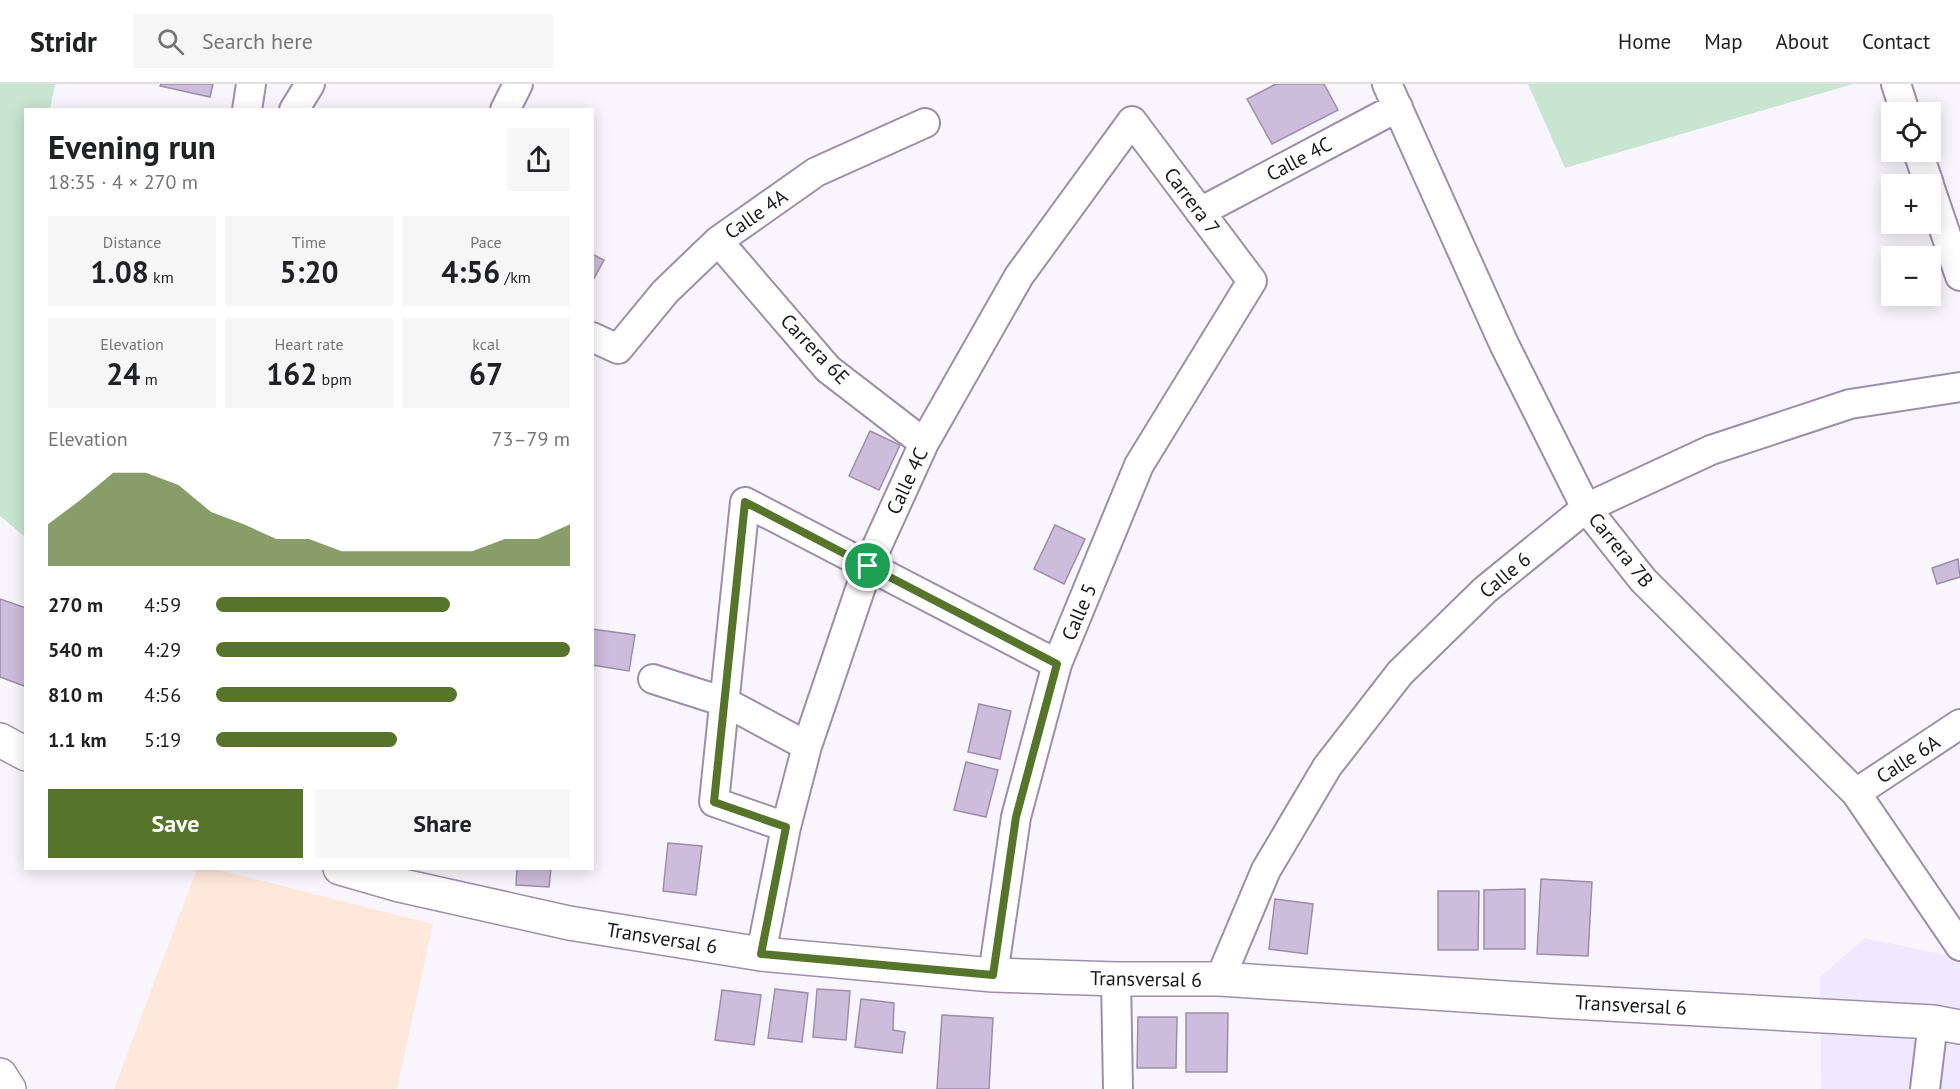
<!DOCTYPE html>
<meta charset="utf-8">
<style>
body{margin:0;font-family:"PT Sans",sans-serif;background:#f6f6f6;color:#202124;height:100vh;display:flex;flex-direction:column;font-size:22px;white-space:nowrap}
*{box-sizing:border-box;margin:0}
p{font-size:20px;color:#757577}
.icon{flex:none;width:33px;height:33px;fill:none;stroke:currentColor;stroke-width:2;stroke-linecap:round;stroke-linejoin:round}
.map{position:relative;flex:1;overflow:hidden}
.panel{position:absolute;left:24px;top:24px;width:570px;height:762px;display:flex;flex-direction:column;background:#fff;border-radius:0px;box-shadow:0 3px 15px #0003}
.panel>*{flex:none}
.tools{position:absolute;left:1881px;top:18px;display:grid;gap:12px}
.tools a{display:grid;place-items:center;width:60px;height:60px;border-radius:0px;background:#fff;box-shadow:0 3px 15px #0003;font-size:30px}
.pin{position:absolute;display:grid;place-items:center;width:51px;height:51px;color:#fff;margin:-26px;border:3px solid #fff;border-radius:50%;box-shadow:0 2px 6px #0007}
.round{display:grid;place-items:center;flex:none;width:63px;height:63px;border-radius:0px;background:#f6f6f6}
.summary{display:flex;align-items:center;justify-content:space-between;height:102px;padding:0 24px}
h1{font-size:33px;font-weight:700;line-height:45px}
.figures{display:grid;grid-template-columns:repeat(3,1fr);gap:9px;height:102px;padding:6px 24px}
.figures div{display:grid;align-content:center;border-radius:0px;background:#f6f6f6;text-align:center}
.figures b{font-size:30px;font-weight:700}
.figures small{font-size:16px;font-weight:400}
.figures p{font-size:16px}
.chart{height:168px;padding:12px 24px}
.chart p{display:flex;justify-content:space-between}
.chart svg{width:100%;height:108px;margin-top:6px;fill:#56752b;opacity:.7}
.button{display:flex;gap:12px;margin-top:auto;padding:12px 24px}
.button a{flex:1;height:69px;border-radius:0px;background:#56752b;color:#fff;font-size:24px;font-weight:700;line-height:69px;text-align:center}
.button a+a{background:#f6f6f6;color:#202124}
ul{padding:0 24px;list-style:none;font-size:20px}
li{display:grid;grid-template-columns:96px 72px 1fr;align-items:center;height:45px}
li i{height:15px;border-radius:8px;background:#56752b}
header{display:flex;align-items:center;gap:36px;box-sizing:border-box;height:84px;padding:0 30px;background:#fff;border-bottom:2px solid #e0e0e0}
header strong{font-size:28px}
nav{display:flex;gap:33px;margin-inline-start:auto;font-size:21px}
.search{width:420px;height:54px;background:#f6f6f6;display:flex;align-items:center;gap:15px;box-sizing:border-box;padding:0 21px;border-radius:0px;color:#757577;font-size:22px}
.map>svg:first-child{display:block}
.commercial{fill:#efe9ff}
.education{fill:#fee8db}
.green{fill:#c8e5d1}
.building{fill:#cdbcdc;stroke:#9d8dab;stroke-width:1.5}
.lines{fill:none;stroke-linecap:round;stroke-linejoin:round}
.minor-casing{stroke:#9e8eac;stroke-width:32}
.tertiary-casing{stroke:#9e8eac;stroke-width:36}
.secondary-casing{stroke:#9e8eac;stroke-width:36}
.minor{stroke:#fff;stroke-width:28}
.tertiary{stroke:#fff;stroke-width:33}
.secondary{stroke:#fff;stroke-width:33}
.route-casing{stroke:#fff;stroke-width:12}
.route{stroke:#56752b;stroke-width:8}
.labels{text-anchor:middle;stroke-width:6;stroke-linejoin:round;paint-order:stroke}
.street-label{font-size:20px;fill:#1c1621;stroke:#fff}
</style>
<header>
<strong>Stridr</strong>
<div class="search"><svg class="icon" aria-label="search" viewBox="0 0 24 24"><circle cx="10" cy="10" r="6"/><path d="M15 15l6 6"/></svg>Search here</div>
<nav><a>Home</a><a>Map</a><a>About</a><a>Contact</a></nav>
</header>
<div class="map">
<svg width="1960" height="1005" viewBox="0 0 1960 1005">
<rect width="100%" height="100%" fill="#f9f5fc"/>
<path class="commercial" d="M1865,854L1960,874V1005H1821L1820,893Z"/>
<path class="education" d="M197,785H215L433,840L397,1005H114Z"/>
<path class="green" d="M0,0H55L50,25L26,26L25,453L0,432Z
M1528,0H1853L1565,84Z"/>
<path class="building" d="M161,0H213L210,13L160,2Z
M1276,0H1324L1338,26L1272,60L1247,15Z
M592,170L604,176L592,198Z
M870,347L900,361L879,406L849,392Z
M1055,441L1085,455L1064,500L1034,485Z
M1958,475L1960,493L1937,500L1932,484Z
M0,515L26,524V597L24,602L0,593Z
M592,545L635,551L629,587L592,581Z
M979,620L1011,627L1000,675L968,668Z
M966,678L998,686L986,733L954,726Z
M668,759L702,762L696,811L663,807Z
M517,784H551L549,803L516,801Z
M1541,795L1592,798L1588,872L1537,870Z
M1525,805V865H1484V806Z
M1438,807H1479L1478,866H1438Z
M1275,815L1313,820L1307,870L1269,865Z
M775,905L808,909L802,958L768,954Z
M817,905L850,907L846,956L813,953Z
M722,906L761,911L754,961L715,956Z
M861,915L894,919L893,946L905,948L902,969L855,963Z
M1186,929H1228L1227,988H1186Z
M942,931L993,934L989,1005H937Z
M1138,933H1177L1176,984H1137Z"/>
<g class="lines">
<defs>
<path id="minor" d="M1387,0L1504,260L1586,424L1643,496L1856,709L1960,862
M1896,0L1905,28
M247,26L251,0
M294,26L310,0
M505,26L518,0
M1918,68L1929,100
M1930,104L1960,192
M1200,128L1398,23
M718,157L828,285L924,359
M592,253L618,265L665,208L718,157L816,88L925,39
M653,595L725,618L807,662
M1856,709L1960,640
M786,743L714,718L745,418L1057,580
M761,870L786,743L807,662L868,482L924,359L1019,192L1132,37L1252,197L1139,381L1057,580L1016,733L993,891
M1116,895L1118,1005
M1220,895L1266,786L1327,683L1400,589L1485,506L1586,424L1711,366L1850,320L1960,303
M1925,1005L1933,938"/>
<path id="tertiary" d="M0,656L26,670
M340,784L399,801L569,839L761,870L993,891L1116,895H1220L1553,917L1933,938L1960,943"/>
<path id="secondary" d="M0,991L9,1005"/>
</defs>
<use href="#minor" class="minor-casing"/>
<use href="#tertiary" class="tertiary-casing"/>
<use href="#secondary" class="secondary-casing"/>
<use href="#minor" class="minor"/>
<use href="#tertiary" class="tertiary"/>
<use href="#secondary" class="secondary"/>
</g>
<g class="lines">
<defs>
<path id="route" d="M745,418L1057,580L1016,733L993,891L761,870L786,743L714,718Z"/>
</defs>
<use href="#route" class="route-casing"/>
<use href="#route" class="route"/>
</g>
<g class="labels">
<g class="street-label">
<text transform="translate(1299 75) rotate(-28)" y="7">Calle 4C</text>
<text transform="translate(1192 117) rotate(53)" y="7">Carrera 7</text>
<text transform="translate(756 130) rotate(-35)" y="7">Calle 4A</text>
<text transform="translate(815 265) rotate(46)" y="7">Carrera 6E</text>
<text transform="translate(907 397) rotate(-65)" y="7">Calle 4C</text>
<text transform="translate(1621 466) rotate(51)" y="7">Carrera 7B</text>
<text transform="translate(1505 491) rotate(-40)" y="7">Calle 6</text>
<text transform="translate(1079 528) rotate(-67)" y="7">Calle 5</text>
<text transform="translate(1908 675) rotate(-33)" y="7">Calle 6A</text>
<text transform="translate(662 854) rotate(9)" y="7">Transversal 6</text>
<text transform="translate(1146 895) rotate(1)" y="7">Transversal 6</text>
<text transform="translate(1631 921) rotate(3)" y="7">Transversal 6</text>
</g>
</g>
</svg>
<div class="tools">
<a><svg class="icon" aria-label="locate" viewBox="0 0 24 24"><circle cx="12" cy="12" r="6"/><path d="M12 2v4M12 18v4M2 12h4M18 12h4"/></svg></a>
<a>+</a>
<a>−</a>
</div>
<div class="pin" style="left:868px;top:482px;background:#1e9e55"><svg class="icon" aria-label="arrive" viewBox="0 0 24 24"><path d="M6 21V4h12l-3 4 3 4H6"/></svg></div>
<section class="panel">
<div class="summary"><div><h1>Evening run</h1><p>18:35 · 4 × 270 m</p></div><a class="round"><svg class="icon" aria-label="share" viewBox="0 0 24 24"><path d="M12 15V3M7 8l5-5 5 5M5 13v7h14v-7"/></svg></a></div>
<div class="figures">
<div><p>Distance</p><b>1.08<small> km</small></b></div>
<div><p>Time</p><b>5:20</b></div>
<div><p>Pace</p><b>4:56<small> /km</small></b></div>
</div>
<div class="figures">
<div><p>Elevation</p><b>24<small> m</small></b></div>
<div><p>Heart rate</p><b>162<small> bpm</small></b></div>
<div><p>kcal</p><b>67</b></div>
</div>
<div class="chart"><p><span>Elevation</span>73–79 m</p>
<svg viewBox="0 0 160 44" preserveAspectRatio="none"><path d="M0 44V27L10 17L20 6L30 6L40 11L50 22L60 27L70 33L80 33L90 38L100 38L110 38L120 38L130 38L140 33L150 33L160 27V44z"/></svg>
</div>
<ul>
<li><b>270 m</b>4:59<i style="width:66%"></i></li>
<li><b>540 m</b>4:29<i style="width:100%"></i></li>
<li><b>810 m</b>4:56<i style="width:68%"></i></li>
<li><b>1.1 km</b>5:19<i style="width:51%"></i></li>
</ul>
<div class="button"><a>Save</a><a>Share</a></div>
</section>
</div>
